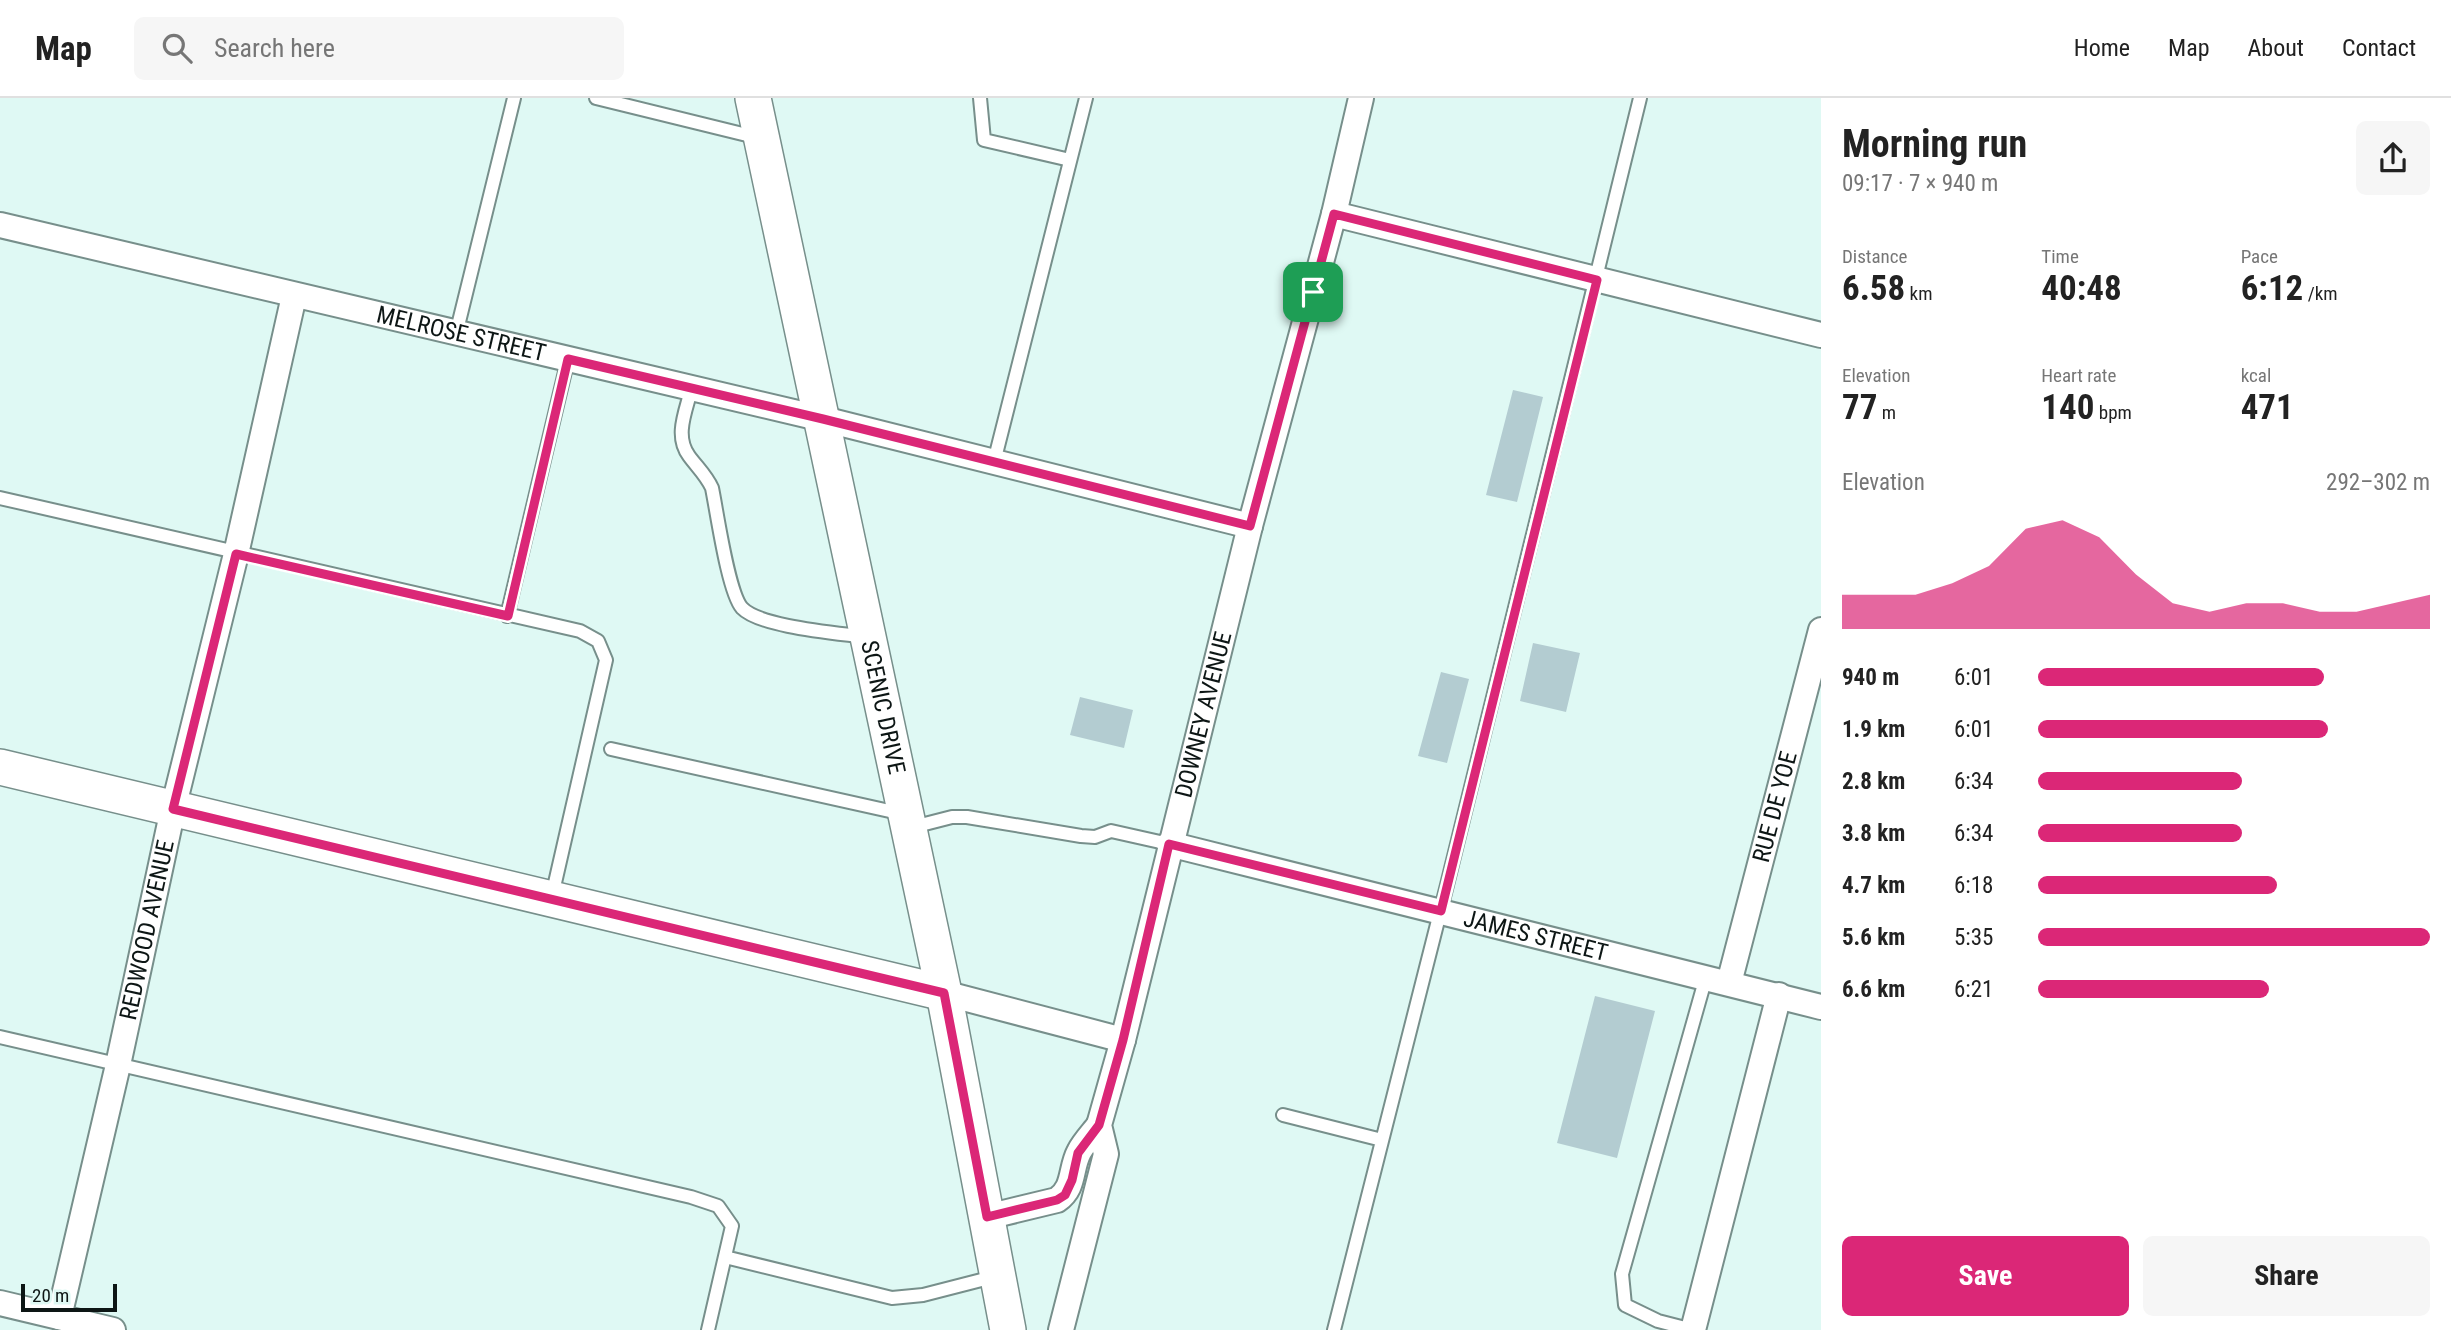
<!DOCTYPE html>
<meta charset="utf-8">
<style>
body{margin:0;font-family:"Roboto Condensed",sans-serif;background:#f6f6f6;color:#222;height:100vh;display:flex;flex-direction:column;font-size:26px;white-space:nowrap}
*{box-sizing:border-box;margin:0}
p{font-size:23px;color:#767676}
.icon{flex:none;width:38px;height:38px;fill:none;stroke:currentColor;stroke-width:2;stroke-linecap:round;stroke-linejoin:round}
.map{position:relative;flex:1;overflow:hidden}
.details{display:flex;flex-direction:column;background:#fff;width:630px}
.details>*{flex:none}
.scale{position:absolute;left:21px;bottom:18px;width:96px;box-sizing:border-box;padding-left:7px;border:4px solid #0d1615;border-top:0;font-size:19px;line-height:24px;white-space:nowrap;color:#0d1615;-webkit-text-stroke:5px #dff9f4;paint-order:stroke}
.pin{position:absolute;display:grid;place-items:center;width:60px;height:60px;color:#fff;margin:-30px;border-radius:14px;box-shadow:0 4px 10px #0006}
.round{display:grid;place-items:center;flex:none;width:74px;height:74px;border-radius:10px;background:#f6f6f6}
.headline{display:flex;align-items:center;justify-content:space-between;height:119px;padding:0 21px}
h1{font-size:38px;font-weight:700;line-height:52px}
.metrics{display:grid;grid-template-columns:repeat(3,1fr);gap:10px;height:119px;padding:7px 21px}
.metrics div{display:grid;align-content:center}
.metrics b{font-size:35px;font-weight:700}
.metrics small{font-size:19px;font-weight:400}
.metrics p{font-size:19px}
.chart{height:196px;padding:14px 21px}
.chart p{display:flex;justify-content:space-between}
.chart svg{width:100%;height:126px;margin-top:7px;fill:#db2777;opacity:.7}
.action{display:flex;gap:14px;margin-top:auto;padding:14px 21px}
.action a{flex:1;height:80px;border-radius:10px;background:#db2777;color:#fff;font-size:28px;font-weight:700;line-height:80px;text-align:center}
.action a+a{background:#f6f6f6;color:#222}
ul{padding:0 21px;list-style:none;font-size:23px}
li{display:grid;grid-template-columns:112px 84px 1fr;align-items:center;height:52px}
li i{height:18px;border-radius:9px;background:#db2777}
header{display:flex;align-items:center;gap:42px;box-sizing:border-box;height:98px;padding:0 35px;background:#fff;border-bottom:2px solid #e0e0e0}
header strong{font-size:33px}
nav{display:flex;gap:38px;margin-inline-start:auto;font-size:24px}
.search{width:490px;height:63px;background:#f6f6f6;display:flex;align-items:center;gap:18px;box-sizing:border-box;padding:0 24px;border-radius:10px;color:#767676;font-size:26px}
main{display:flex;flex:1;min-height:0}
.map>svg:first-child{display:block}
.building{fill:#b3ccd1}
.lines{fill:none;stroke-linecap:round;stroke-linejoin:round}
.lane-casing{stroke:#778f8b;stroke-width:16}
.street-casing{stroke:#778f8b;stroke-width:28}
.secondary-casing{stroke:#778f8b;stroke-width:38}
.lane{stroke:#fff;stroke-width:12}
.street{stroke:#fff;stroke-width:24}
.secondary{stroke:#fff;stroke-width:35}
.route-casing{stroke:#fff;stroke-width:14}
.route{stroke:#db2777;stroke-width:9}
.labels{text-anchor:middle;stroke-width:5;stroke-linejoin:round;paint-order:stroke}
.street-label{font-size:24px;fill:#0d1615;stroke:#dff9f4}
</style>
<header>
<strong>Map</strong>
<div class="search"><svg class="icon" aria-label="search" viewBox="0 0 24 24"><circle cx="10" cy="10" r="6"/><path d="M15 15l6 6"/></svg>Search here</div>
<nav><a>Home</a><a>Map</a><a>About</a><a>Contact</a></nav>
</header>
<main>
<div class="map">
<svg width="1821" height="1232" viewBox="0 0 1821 1232">
<rect width="100%" height="100%" fill="#dff9f4"/>
<path class="building" d="M1513,292L1543,299L1517,404L1486,397Z
M1533,545L1580,555L1566,614L1520,603Z
M1441,574L1469,581L1447,665L1418,658Z
M1080,599L1133,612L1124,650L1070,637Z
M1595,898L1655,913L1617,1060L1557,1045Z"/>
<g class="lines">
<defs>
<path id="lane" d="M596,0L759,40
M980,0L984,42L1070,62
M456,236L514,0
M691,292C686,313 674,338 689,358C697,369 706,377 712,390C717,414 728,494 742,510C760,529 838,535 866,539
M994,364L1086,0
M0,400L580,533L598,543L606,562L552,798
M507,518L568,261
M611,651L903,716
M909,730L952,719H967L1081,738L1095,739L1111,733L1169,746
M0,939L691,1099L718,1108L732,1128L708,1232
M1283,1017L1382,1042
M725,1159L892,1200L923,1197L997,1178
M1334,1232L1447,787L1640,0
M1693,1232L1658,1223L1625,1207L1622,1176L1706,879"/>
<g id="street">
<path d="M1334,116L1821,237"/>
<path id="s1" d="M0,127L823,321L1250,428"/>
<path id="s2" d="M1169,746L1821,909"/>
<path id="s3" d="M1729,885L1821,532"/>
<path d="M944,895L1123,942"/>
<path d="M987,1119L1057,1102C1075,1090 1070,1071 1079,1054C1084,1044 1093,1035 1099,1027"/>
<path d="M0,1205L113,1232"/>
<path id="s4" d="M59,1219L118,967L173,711L236,456L294,198"/>
<path id="s5" d="M1061,1232L1106,1056L1099,1027L1123,942L1250,428L1334,116L1361,0"/>
<path d="M1693,1232L1779,897"/>
</g>
<g id="secondary">
<path id="s6" d="M753,0L944,895L1008,1232"/>
<path d="M0,669L944,895"/>
</g>
</defs>
<use href="#lane" class="lane-casing"/>
<use href="#street" class="street-casing"/>
<use href="#secondary" class="secondary-casing"/>
<use href="#lane" class="lane"/>
<use href="#street" class="street"/>
<use href="#secondary" class="secondary"/>
</g>
<g class="lines">
<defs>
<path id="route" d="M1334,116L1597,182L1441,813L1169,746L1123,942L1099,1027L1078,1055L1072,1082L1065,1097L1057,1102L987,1119L944,895L173,711L236,456L508,518L568,261L823,321L1250,428Z"/>
</defs>
<use href="#route" class="route-casing"/>
<use href="#route" class="route"/>
</g>
<g class="labels">
<g class="street-label">
<text dy="8" stroke="none"><textPath href="#s1" startOffset="474">MELROSE STREET</textPath></text>
<text dy="8" stroke="none"><textPath href="#s6" startOffset="623">SCENIC DRIVE</textPath></text>
<text dy="8" stroke="none"><textPath href="#s5" startOffset="635">DOWNEY AVENUE</textPath></text>
<text dy="8" stroke="none"><textPath href="#s3" startOffset="182">RUE DE YOE</textPath></text>
<text dy="8" stroke="none"><textPath href="#s4" startOffset="397">REDWOOD AVENUE</textPath></text>
<text dy="8" stroke="none"><textPath href="#s2" startOffset="378">JAMES STREET</textPath></text>
</g>
</g>
</svg>
<div class="scale">20 m</div>
<div class="pin" style="left:1313px;top:194px;background:#1e9e55"><svg class="icon" aria-label="arrive" viewBox="0 0 24 24"><path d="M6 21V4h12l-3 4 3 4H6"/></svg></div>
</div>
<section class="details">
<div class="headline"><div><h1>Morning run</h1><p>09:17 · 7 × 940 m</p></div><a class="round"><svg class="icon" aria-label="share" viewBox="0 0 24 24"><path d="M12 15V3M7 8l5-5 5 5M5 13v7h14v-7"/></svg></a></div>
<div class="metrics">
<div><p>Distance</p><b>6.58<small> km</small></b></div>
<div><p>Time</p><b>40:48</b></div>
<div><p>Pace</p><b>6:12<small> /km</small></b></div>
</div>
<div class="metrics">
<div><p>Elevation</p><b>77<small> m</small></b></div>
<div><p>Heart rate</p><b>140<small> bpm</small></b></div>
<div><p>kcal</p><b>471</b></div>
</div>
<div class="chart"><p><span>Elevation</span>292–302 m</p>
<svg viewBox="0 0 160 44" preserveAspectRatio="none"><path d="M0 44V32L10 32L20 32L30 28L40 22L50 9L60 6L70 12L80 25L90 35L100 38L110 35L120 35L130 38L140 38L150 35L160 32V44z"/></svg>
</div>
<ul>
<li><b>940 m</b>6:01<i style="width:73%"></i></li>
<li><b>1.9 km</b>6:01<i style="width:74%"></i></li>
<li><b>2.8 km</b>6:34<i style="width:52%"></i></li>
<li><b>3.8 km</b>6:34<i style="width:52%"></i></li>
<li><b>4.7 km</b>6:18<i style="width:61%"></i></li>
<li><b>5.6 km</b>5:35<i style="width:100%"></i></li>
<li><b>6.6 km</b>6:21<i style="width:59%"></i></li>
</ul>
<div class="action"><a>Save</a><a>Share</a></div>
</section>
</main>
